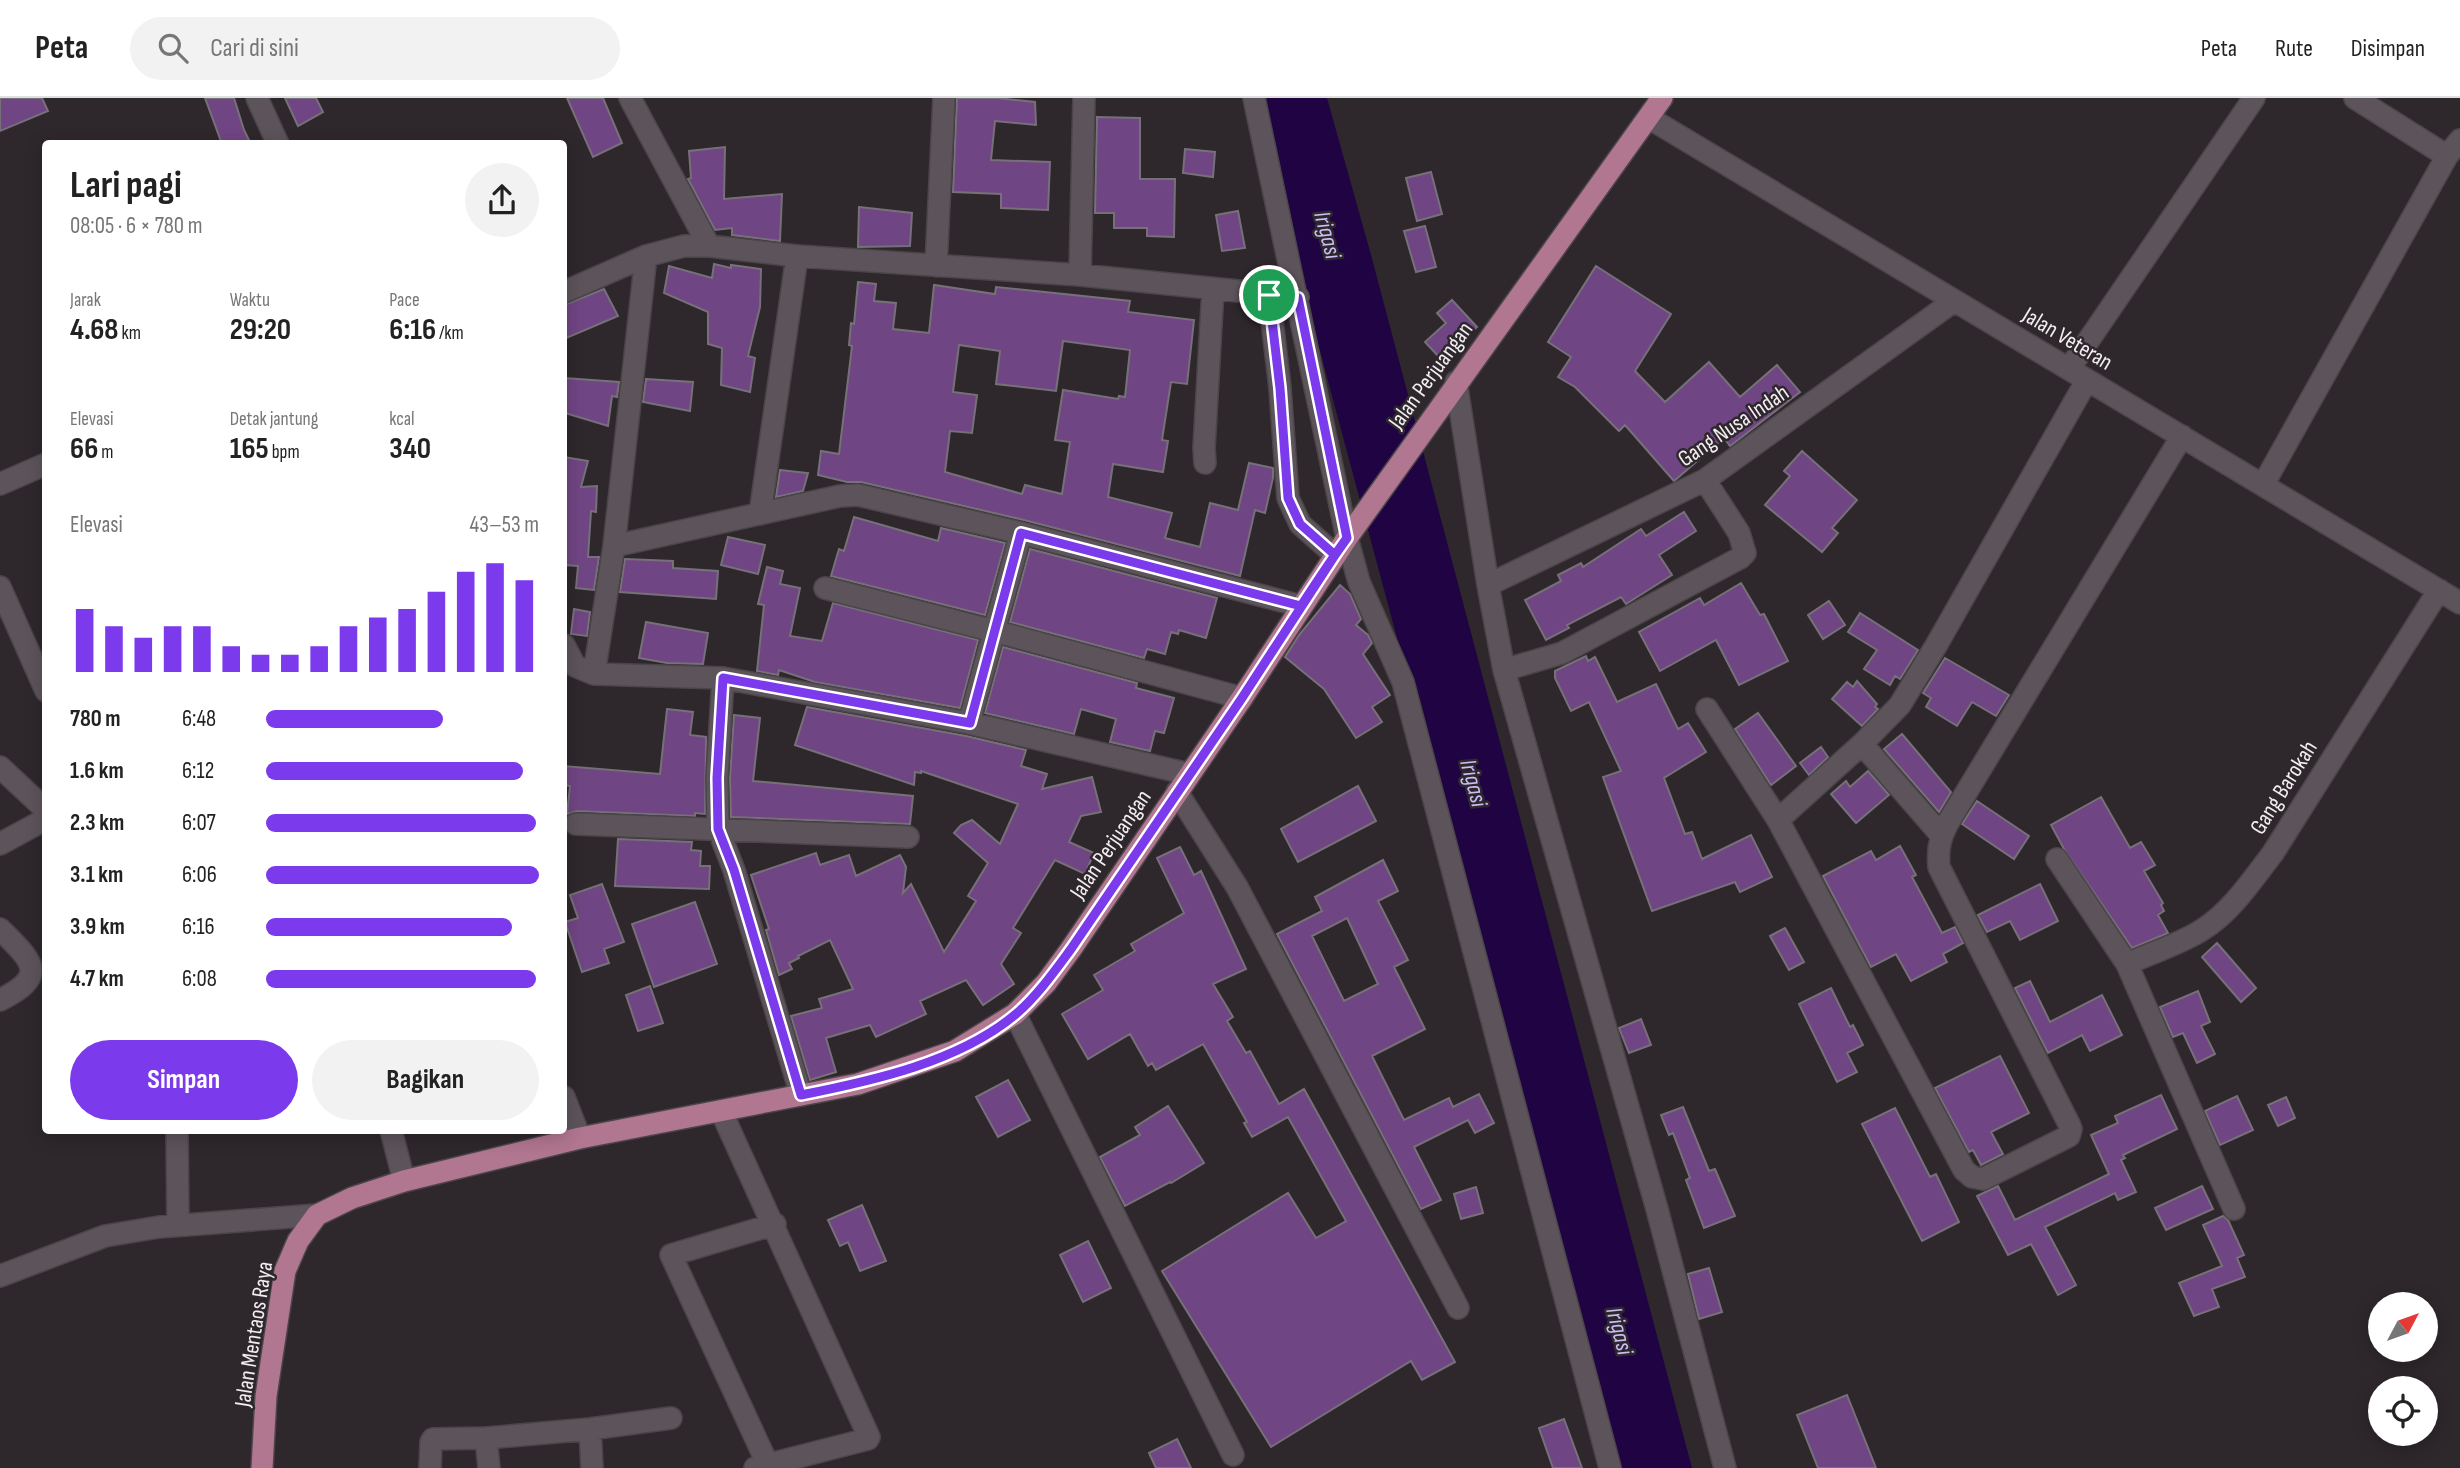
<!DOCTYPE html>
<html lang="id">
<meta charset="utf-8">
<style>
body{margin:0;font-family:"Sofia Sans Condensed",sans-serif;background:#f2f2f2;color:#222;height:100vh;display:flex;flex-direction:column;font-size:26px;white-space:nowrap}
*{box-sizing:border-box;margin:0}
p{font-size:23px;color:#767676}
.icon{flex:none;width:38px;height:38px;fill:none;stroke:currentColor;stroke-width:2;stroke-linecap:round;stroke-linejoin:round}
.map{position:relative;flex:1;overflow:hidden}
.drawer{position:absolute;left:42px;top:42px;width:525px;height:994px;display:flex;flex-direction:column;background:#fff;border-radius:7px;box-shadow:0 4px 18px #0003}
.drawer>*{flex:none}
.needle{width:46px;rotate:49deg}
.tools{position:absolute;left:2368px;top:1194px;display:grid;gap:14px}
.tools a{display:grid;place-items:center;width:70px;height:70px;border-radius:50%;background:#fff;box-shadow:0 4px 18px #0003;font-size:35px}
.pin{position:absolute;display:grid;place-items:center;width:60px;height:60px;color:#fff;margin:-30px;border:4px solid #fff;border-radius:50%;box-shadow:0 2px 7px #0007}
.round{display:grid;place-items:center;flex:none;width:74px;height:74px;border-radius:37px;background:#f2f2f2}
.head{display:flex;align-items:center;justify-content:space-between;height:119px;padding:0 28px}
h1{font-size:38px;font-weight:700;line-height:52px}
.figures{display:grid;grid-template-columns:repeat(3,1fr);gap:10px;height:119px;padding:7px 28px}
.figures div{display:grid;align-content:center}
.figures b{font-size:30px;font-weight:700}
.figures small{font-size:19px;font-weight:400}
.figures p{font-size:19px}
.chart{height:196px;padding:14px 28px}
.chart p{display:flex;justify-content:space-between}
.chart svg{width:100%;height:126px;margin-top:7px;stroke:#7c3aed;stroke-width:6}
.primary-button{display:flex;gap:14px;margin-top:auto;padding:14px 28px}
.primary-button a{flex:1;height:80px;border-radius:42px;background:#7c3aed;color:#fff;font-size:28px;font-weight:700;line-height:80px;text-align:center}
.primary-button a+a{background:#f2f2f2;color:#222}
ul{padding:0 28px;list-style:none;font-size:23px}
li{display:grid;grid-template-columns:112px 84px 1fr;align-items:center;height:52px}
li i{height:18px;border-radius:9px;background:#7c3aed}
header{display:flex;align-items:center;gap:42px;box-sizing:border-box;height:98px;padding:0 35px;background:#fff;border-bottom:2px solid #e0e0e0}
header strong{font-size:33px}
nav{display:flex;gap:38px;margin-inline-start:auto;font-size:24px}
.search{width:490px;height:63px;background:#f2f2f2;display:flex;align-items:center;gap:18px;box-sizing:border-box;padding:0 24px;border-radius:38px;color:#767676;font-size:26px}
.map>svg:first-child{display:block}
.water{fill:#1f0343}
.building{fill:#704583;stroke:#767079;stroke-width:2;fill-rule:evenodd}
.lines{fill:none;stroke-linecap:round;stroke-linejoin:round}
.minor-casing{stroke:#4b454a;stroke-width:24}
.major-casing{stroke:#4b454a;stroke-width:24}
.minor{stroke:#5d545b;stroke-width:21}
.major{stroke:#b17690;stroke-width:21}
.route-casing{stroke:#fff;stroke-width:14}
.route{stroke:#7c3aed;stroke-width:9}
.labels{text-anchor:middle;stroke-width:5;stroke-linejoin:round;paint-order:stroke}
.street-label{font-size:23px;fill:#f2edf1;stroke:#2e272c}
.water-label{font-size:24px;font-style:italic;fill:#cabdf8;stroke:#2e272c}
</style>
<header>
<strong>Peta</strong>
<div class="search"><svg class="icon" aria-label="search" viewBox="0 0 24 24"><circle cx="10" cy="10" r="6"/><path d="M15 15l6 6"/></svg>Cari di sini</div>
<nav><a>Peta</a><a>Rute</a><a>Disimpan</a></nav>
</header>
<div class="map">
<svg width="2460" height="1370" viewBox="0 0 2460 1370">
<rect width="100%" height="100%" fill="#2e272c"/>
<path class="water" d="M1252,0H1327L1371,157L1692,1370H1620Z"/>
<path class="building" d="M0,0H42L48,13L0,33Z
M205,0H234L244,32L251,46H222Z
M285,0H316L323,14L298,28Z
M567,0H603L622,45L593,59Z
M957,0H997L1035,4L1036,27L995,23L991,62L1050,64L1048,112L1001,110V96L953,94Z
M1097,19L1140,20V81H1175L1174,139L1147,138V130H1114V115H1095Z
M725,49L724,101L782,96L780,143L732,137V130L715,132L688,81L691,80L689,53Z
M1185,51L1215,54L1213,79L1183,75Z
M1431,74L1442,116L1417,123L1406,80Z
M859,109L912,115L910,148L858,149Z
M1238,113L1245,150L1222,153L1216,117Z
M1425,128L1436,169L1416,174L1404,133Z
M714,166L731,170V167L761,171L760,209L748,258L755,260L750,294L721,287L722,250L708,246V214L664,195L669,168L712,180Z
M1596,168L1671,216L1635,273L1665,304L1709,264L1740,299L1777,267L1800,294L1730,348L1724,340L1674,383L1625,327L1619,333L1575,289L1558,279L1571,259L1548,244Z
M858,184L876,186L874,203L896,205L893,231L929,235L934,187L995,196L996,189L1130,203L1128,214L1194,222L1187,286L1171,284L1162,342L1168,343L1163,374L1113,366L1108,399L1172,415L1165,440L1200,449L1210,405L1238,412L1249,365L1273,370V380L1265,415L1255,412L1240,478L1024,422L861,384H847L818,377L821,353L839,356L852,248L849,247L851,225L854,226ZM1063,243L1130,252L1125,299L1119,298L1118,301L1063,292L1055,342L1070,344L1062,396L1025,387L1022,396L945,374L950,333L972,335L977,297L953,294L959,247L1000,253L996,286L1056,293Z
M604,191L618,218L564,241V207Z
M1452,202L1477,229L1441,261L1425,244L1446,225L1437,215Z
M564,280L619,284L617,299L612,298L608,328L565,315Z
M646,281L693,284L690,313L643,304Z
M1802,353L1857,402L1832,430L1838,435L1822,454L1765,407L1790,378L1784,373Z
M564,359L588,363L581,389L597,388L596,414L591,413L588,459H599L594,492L576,490L578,468L564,467Z
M780,372L808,375L803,393L776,399Z
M1684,414L1696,433L1659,457L1672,477L1626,506L1621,499L1567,527L1569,530L1546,542L1525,502L1561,483L1558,477L1581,465L1583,469L1641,431L1646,438Z
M854,419L938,443L941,430L1005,445L985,517L831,478L839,451L844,453Z
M728,439L765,447L758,476L721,467Z
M1030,451L1217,500L1206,540L1179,532L1178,536L1171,534L1165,556L1147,551L1144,560L1010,524Z
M625,461L673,463V470L718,473L716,501L620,494Z
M767,469L783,473L780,486L800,490L790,538L822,543L833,505L978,542L960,610L815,584L779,572L778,577L757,573L764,507L758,506Z
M1741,485L1760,517L1764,516L1788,563L1739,587L1716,542L1660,573L1639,534L1700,500L1704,507Z
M1340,487L1350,496L1361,521L1356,527L1368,537L1372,545L1363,556L1390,597L1372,609L1382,624L1356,640L1324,591L1285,559L1299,537Z
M1829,503L1845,527L1823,541L1808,517Z
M574,511L590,514L587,538L571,536Z
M1860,515L1918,552L1900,581L1895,578L1890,587L1864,571L1877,552L1848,534Z
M646,524L708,535L703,566L667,565L639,560Z
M1003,549L1137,585L1136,590L1174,600L1164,635L1155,633L1150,653L1110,644L1116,621L1081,611L1074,636L985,615Z
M1586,558L1588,563L1595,559L1617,604L1656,586L1678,631L1688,625L1706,654L1664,680L1685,736L1692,734L1702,761L1751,737L1772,779L1740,794L1735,784L1652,813L1603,679L1621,673L1589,604L1571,613L1555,580V573Z
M1945,560L2009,597L1996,618L1972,604L1957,628L1926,609L1931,600L1923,595Z
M1857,583L1877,606L1875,609L1878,611L1862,628L1832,601L1847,584L1853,589Z
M807,609L966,638L1026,652L1021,668L1047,676L1042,691L1092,679L1101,714L1081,718L1069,744L1094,755L1085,776L1055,762L1013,830L1021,835L1001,866L1014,886L983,907L966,882L920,903L926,916L876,939L870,927L826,940L836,974L810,982L791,918L822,910L819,901L853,891L830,842L798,858L799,860L789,865L792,871L779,877L766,832L769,831L751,777L816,755L820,767L849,757L856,778L900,757L906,769L903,795L911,786L944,854L976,803L968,798L988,765L954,735L961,727L972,722L1000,746L1018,706L921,673V675L915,674L914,687L795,647Z
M667,611L693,614L690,637L706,639L705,716L695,715V718L577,713L567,716L570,688L564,687V668L660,676Z
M1758,615L1796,668L1771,687L1735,631Z
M734,617L760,620L753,683L913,698L910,726L731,719L730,680Z
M1902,636L1951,694L1939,714L1884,651Z
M1821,649L1828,659L1809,677L1800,665Z
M1868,673L1889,697L1856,725L1831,696L1846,683L1850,689Z
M1358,688L1376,723L1298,764L1281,731Z
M2101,699L2130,750L2141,744L2155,767L2144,773L2163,805L2161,807L2164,813L2158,817L2168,835L2132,850L2064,751L2051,727Z
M1977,703L2029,738L2014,761L1962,726Z
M618,741L692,744L691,752L701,753L700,768H710L709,791L615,788Z
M1900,748L1916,777L1912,779L1942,835L1955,829L1963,845L1943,856L1947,864L1911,883L1896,856L1871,869L1823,778L1871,753L1876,762Z
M1180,749L1194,777L1201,773L1246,871L1213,886L1233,919L1227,923L1246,955L1250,953L1279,1006L1304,991L1455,1264L1422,1282L1411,1263L1271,1349L1162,1173L1288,1095L1316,1140L1346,1123L1288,1019L1252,1039L1244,1025L1247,1024L1203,946L1156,972L1152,965L1148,968L1130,936L1088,961L1062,916L1103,892L1094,877L1135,853L1131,846L1184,815L1157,760Z
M1383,762L1398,793L1378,803L1408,862L1394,869L1425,931L1372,958L1404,1022L1449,1000L1453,1009L1479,996L1494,1025L1475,1035L1468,1022L1414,1049L1441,1102L1421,1111L1277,836L1322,813L1315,799ZM1347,820L1378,886L1344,903L1312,838Z
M602,786L624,844L604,851L609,865L582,874L565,824L578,820L570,797Z
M2040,786L2058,823L2020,842L2010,823L1987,834L1978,817Z
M695,804L717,866L654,889L632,826Z
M1785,830L1804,864L1789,872L1770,838Z
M2217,845L2256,890L2241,904L2202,859Z
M2030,883L2050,924L2102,897L2122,937L2090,953L2082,937L2048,955L2015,890Z
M650,888L663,925L638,933L626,897Z
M1831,890L1850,929L1853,927L1863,947L1847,955L1857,974L1837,984L1799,906Z
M2198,893L2210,924L2201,928L2215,956L2197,965L2183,935L2173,939L2160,909Z
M1641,921L1651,947L1629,955L1619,930Z
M2000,958L2029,1015L1991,1034L2003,1056L1981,1067L1973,1052L1969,1054L1935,990Z
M1008,982L1030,1022L998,1039L976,999Z
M2161,997L2177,1031L2123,1057L2125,1060L2121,1062L2136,1094L2118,1102L2115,1095L2045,1129L2076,1187L2058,1197L2031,1146L2008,1157L1977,1098L1998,1088L2015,1122L2109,1076L2091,1037L2118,1025L2115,1018Z
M2237,998L2253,1032L2220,1047L2205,1013Z
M2286,999L2295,1020L2278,1028L2268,1007Z
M1168,1008L1204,1065L1171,1085L1170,1084L1125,1108L1100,1059L1140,1037L1135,1029Z
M1683,1009L1709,1073L1715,1071L1735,1118L1704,1130L1686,1082L1690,1080L1673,1035L1669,1037L1661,1017Z
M1895,1010L1930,1079L1936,1076L1959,1124L1922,1143L1862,1026Z
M2202,1088L2213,1111L2166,1132L2155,1110Z
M1476,1089L1483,1115L1461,1121L1454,1096Z
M862,1107L886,1163L860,1173L848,1144L840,1148L828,1122Z
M2223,1118L2228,1122L2244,1157L2237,1160L2245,1179L2212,1191L2219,1209L2194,1218L2179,1185L2222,1168L2203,1127Z
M1088,1143L1111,1190L1083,1204L1060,1157Z
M1709,1170L1722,1214L1699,1221L1688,1176Z
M1847,1297L1876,1370H1818L1797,1317Z
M1564,1321L1582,1370H1553L1539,1330Z
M1177,1341L1191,1370H1156L1149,1355Z"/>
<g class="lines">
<defs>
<path id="minor" d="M257,0L278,46
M630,0L709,148
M1254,0L1347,440L1359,484L1403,584L1610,1370
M2355,0L2447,58
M1649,20L2460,505
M646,158L614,448L840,398L858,397L1021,435L1301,508
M936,168L944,0
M1080,177L1084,0
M564,194L646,158L684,148H709L797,158L1080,177L1298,199
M1269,197L1280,290L1288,400L1300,426L1335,457
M2069,271L2254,0
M1456,284L1488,487L1504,572L1657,1111L1725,1370
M1205,365L1204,350L1213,191
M0,386L46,366
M2263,387L2447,58L2460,42
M760,416L797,158
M614,448L594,576L723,580L969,625L1189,676
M1488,487L1705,382L1954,203
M0,489L46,593
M825,490L994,533L1242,600
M564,547L575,568L594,576
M1504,572L1562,555L1740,460L1745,455L1739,435L1705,382
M723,580L717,680L718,731L734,772L801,997
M1707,611L1778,722L1964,1072L1972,1079L1983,1081L2069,1038L2071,1031L2069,1026L1939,769C1937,748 1941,736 1952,718L2182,338
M969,625L1021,435
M1862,646L1941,737
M0,669L46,712
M1177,694L1237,789L1458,1210
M1778,722L1862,646L1900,607L1937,546L2087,282
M576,726L908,739
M0,746L46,721
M2057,761L2127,866L2234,1111
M0,831C32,863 50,877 0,902
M2127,866C2151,855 2180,846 2202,832C2232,813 2252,782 2273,755L2439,492
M1015,916L1233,1357
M564,999L580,1040
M721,1013L869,1339L868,1341L755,1370
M177,1032L178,1127
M391,1032L404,1083
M0,1178L105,1138L159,1129L317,1117
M590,1331L592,1370
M486,1340L489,1370
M768,1367L671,1157L775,1126
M430,1370L431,1344L433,1341L486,1340L590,1331L671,1320"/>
<path id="major" d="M262,1370L266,1298L285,1173L298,1143L317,1117L352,1100L404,1083L580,1040L858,986L955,953L1015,916L1046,885L1071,851L1242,600L1347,440L1662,0"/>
</defs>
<use href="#minor" class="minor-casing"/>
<use href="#major" class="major-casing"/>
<use href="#minor" class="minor"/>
<use href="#major" class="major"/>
</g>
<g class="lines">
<defs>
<path id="route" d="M1269,197L1280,290L1288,400L1300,426L1335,457L1242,600L1071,851C1054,874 1037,898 1016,916C959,964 872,983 801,997L734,772L718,731L717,680L723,580L970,625L1021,435L1301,508C1316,485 1331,462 1347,440L1298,200L1269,197"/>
</defs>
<use href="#route" class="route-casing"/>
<use href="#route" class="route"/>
</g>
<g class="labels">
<g class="street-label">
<text transform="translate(2068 240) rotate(31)" y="8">Jalan Veteran</text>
<text transform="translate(1430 277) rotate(-54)" y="8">Jalan Perjuangan</text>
<text transform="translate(1733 327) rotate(-34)" y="8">Gang Nusa Indah</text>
<text transform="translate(2283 689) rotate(-58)" y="8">Gang Barokah</text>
<text transform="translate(1110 746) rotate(-56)" y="8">Jalan Perjuangan</text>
<text transform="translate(253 1236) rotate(-81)" y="8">Jalan Mentaos Raya</text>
</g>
<g class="water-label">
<text transform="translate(1328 137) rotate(75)" y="8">Irigasi</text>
<text transform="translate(1474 685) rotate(75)" y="8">Irigasi</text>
<text transform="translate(1620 1233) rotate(75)" y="8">Irigasi</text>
</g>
</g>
</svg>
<div class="tools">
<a><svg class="needle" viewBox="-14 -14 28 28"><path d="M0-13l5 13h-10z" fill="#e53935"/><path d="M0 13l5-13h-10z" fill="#767676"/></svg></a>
<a><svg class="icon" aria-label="locate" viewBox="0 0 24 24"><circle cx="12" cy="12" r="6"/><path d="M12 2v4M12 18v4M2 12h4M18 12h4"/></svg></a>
</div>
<div class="pin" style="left:1269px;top:197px;background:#1e9e55"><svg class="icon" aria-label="arrive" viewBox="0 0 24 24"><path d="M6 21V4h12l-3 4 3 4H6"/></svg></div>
<section class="drawer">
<div class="head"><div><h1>Lari pagi</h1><p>08:05 · 6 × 780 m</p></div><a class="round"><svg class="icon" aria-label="share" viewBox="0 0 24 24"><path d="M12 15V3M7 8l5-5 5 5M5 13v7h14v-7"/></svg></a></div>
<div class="figures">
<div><p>Jarak</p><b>4.68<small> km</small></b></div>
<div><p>Waktu</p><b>29:20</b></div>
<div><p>Pace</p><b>6:16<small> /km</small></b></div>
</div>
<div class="figures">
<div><p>Elevasi</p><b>66<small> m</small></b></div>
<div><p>Detak jantung</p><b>165<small> bpm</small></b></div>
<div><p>kcal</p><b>340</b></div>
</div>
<div class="chart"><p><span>Elevasi</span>43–53 m</p>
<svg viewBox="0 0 160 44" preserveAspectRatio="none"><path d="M5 44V22M15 44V28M25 44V32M35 44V28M45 44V28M55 44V35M65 44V38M75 44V38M85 44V35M95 44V28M105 44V25M115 44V22M125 44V16M135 44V9M145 44V6M155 44V12"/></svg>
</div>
<ul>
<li><b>780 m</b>6:48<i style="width:65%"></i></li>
<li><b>1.6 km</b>6:12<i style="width:94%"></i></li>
<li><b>2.3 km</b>6:07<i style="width:99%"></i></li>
<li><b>3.1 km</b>6:06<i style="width:100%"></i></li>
<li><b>3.9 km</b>6:16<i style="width:90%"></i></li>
<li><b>4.7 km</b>6:08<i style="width:99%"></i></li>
</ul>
<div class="primary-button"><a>Simpan</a><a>Bagikan</a></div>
</section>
</div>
